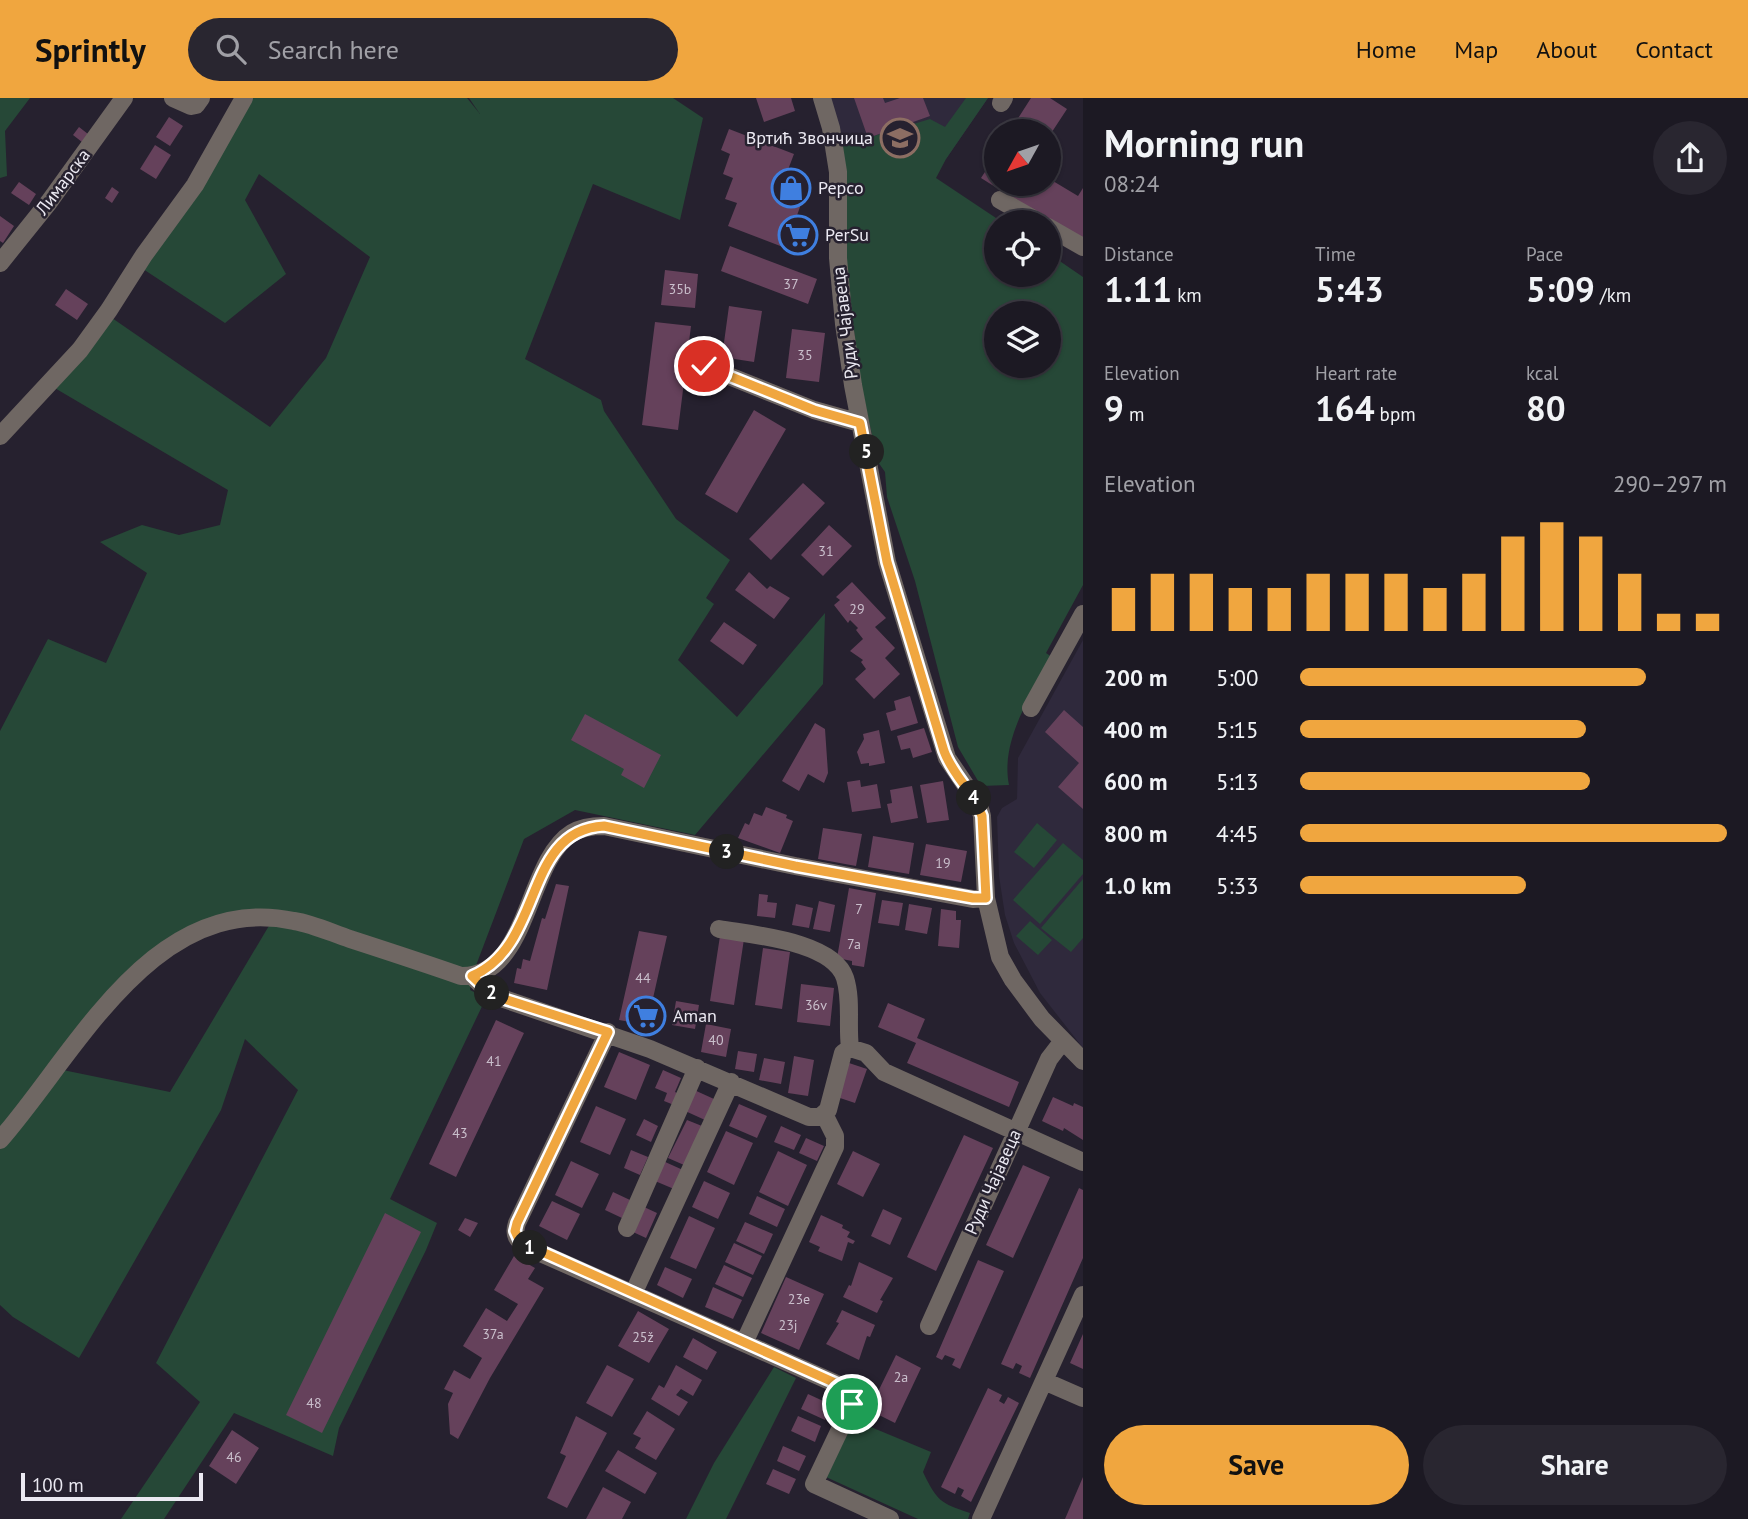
<!DOCTYPE html>
<meta charset="utf-8">
<style>
body{margin:0;font-family:"PT Sans",sans-serif;background:#292630;color:#f1f3f6;height:100vh;display:flex;flex-direction:column;font-size:26px;white-space:nowrap}
*{box-sizing:border-box;margin:0}
p{font-size:23px;color:#a0a0a6}
.icon{flex:none;width:38px;height:38px;fill:none;stroke:currentColor;stroke-width:2;stroke-linecap:round;stroke-linejoin:round}
.map{position:relative;flex:1;overflow:hidden}
.drawer{display:flex;flex-direction:column;background:#1c1923;width:665px}
.drawer>*{flex:none}
.needle{width:46px;rotate:230deg}
.tools{position:absolute;left:984px;top:21px;display:grid;gap:14px}
.tools a{display:grid;place-items:center;width:77px;height:77px;border-radius:50%;background:#1c1923;box-shadow:0 2px 5px #0004,0 0 0 2px #3a3841;font-size:35px}
.scale{position:absolute;left:21px;bottom:18px;width:182px;box-sizing:border-box;padding-left:7px;border:4px solid #ebe9f2;border-top:0;font-size:19px;line-height:24px;white-space:nowrap;color:#ebe9f2;-webkit-text-stroke:5px #26212f;paint-order:stroke}
.pin{position:absolute;display:grid;place-items:center;width:60px;height:60px;color:#fff;margin:-30px;border:4px solid #fff;border-radius:50%;box-shadow:0 2px 7px #0007}
.km{position:absolute;width:35px;height:35px;margin:-18px;border-radius:50%;background:#222;color:#fff;font-size:19px;line-height:35px;text-align:center}
.round{display:grid;place-items:center;flex:none;width:74px;height:74px;border-radius:37px;background:#292630}
.headline{display:flex;align-items:center;justify-content:space-between;height:119px;padding:0 21px}
h1{font-size:38px;font-weight:600;line-height:52px}
.figures{display:grid;grid-template-columns:repeat(3,1fr);gap:10px;height:119px;padding:7px 21px}
.figures div{display:grid;align-content:center}
.figures b{font-size:35px;font-weight:600}
.figures small{font-size:19px;font-weight:400}
.figures p{font-size:19px}
.chart{height:196px;padding:14px 21px}
.chart p{display:flex;justify-content:space-between}
.chart svg{width:100%;height:126px;margin-top:7px;stroke:#f0a63f;stroke-width:6}
.action{display:flex;gap:14px;margin-top:auto;padding:14px 21px}
.action a{flex:1;height:80px;border-radius:42px;background:#f0a63f;color:#111;font-size:28px;font-weight:600;line-height:80px;text-align:center}
.action a+a{background:#292630;color:#f1f3f6}
ul{padding:0 21px;list-style:none;font-size:23px}
li{display:grid;grid-template-columns:112px 84px 1fr;align-items:center;height:52px}
li i{height:18px;border-radius:9px;background:#f0a63f}
header{display:flex;align-items:center;gap:42px;box-sizing:border-box;height:98px;padding:0 35px;background:#f0a63f;color:#111}
header strong{font-size:33px}
nav{display:flex;gap:38px;margin-inline-start:auto;font-size:24px}
.search{width:490px;height:63px;background:#292630;display:flex;align-items:center;gap:18px;box-sizing:border-box;padding:0 24px;border-radius:38px;color:#a0a0a6;font-size:26px}
main{display:flex;flex:1;min-height:0}
.map>svg:first-child{display:block}
.built{fill:#2f293c}
.green{fill:#264837;fill-rule:evenodd}
.building{fill:#65415b}
.lines{fill:none;stroke-linecap:round;stroke-linejoin:round}
.minor{stroke:#6f6763;stroke-width:18}
.route-casing{stroke:#fff;stroke-width:14}
.route{stroke:#f0a63f;stroke-width:9}
.labels{text-anchor:middle;stroke-width:5;stroke-linejoin:round;paint-order:stroke}
.number-label{font-size:14px;fill:#cabfcc}
.poi-label{font-size:18px;fill:#ebe9f2;stroke:#26212f;text-anchor:start}
.street-label{font-size:18px;fill:#ebe9f2;stroke:#26212f}
</style>
<header>
<strong>Sprintly</strong>
<div class="search"><svg class="icon" aria-label="search" viewBox="0 0 24 24"><circle cx="10" cy="10" r="6"/><path d="M15 15l6 6"/></svg>Search here</div>
<nav><a>Home</a><a>Map</a><a>About</a><a>Contact</a></nav>
</header>
<main>
<div class="map">
<svg width="1083" height="1421" viewBox="0 0 1083 1421">
<rect width="100%" height="100%" fill="#26212f"/>
<path class="built" d="M829,0H988L946,61L843,52Z
M1083,542V950L1040,895L1014,845L1005,817L999,778L997,719L1002,710L1017,701L1018,660Z"/>
<path class="green" d="M0,0H30L5,33L7,78L0,80Z
M251,0H467L480,16L469,0H673L703,20L680,122L593,86L525,261L601,302L604,313L676,421L730,462L706,500L714,506L678,562L737,619L825,515L823,586L695,737L575,712L524,741L472,878L470,892L486,900L390,1101L437,1125L426,1152L339,1330L333,1358L234,1315L164,1421H121L200,1304L156,1265L298,992L245,941L221,1012L79,1260L13,1219L0,1207V633L48,541L106,565L147,475L100,444L142,427L179,437L220,427L228,392L53,289L112,220L270,329L326,260L370,159L259,76L245,102L286,176L225,225L143,171C183,115 223,62 251,0ZM273,821L170,994L58,971L147,865L215,826Z
M966,0H988L946,61L936,80L1002,124H996V177H1048V155L1083,179V487L1046,555L1052,559C1031,596 1000,643 1009,687L981,688L958,649L915,483L887,399L885,374L878,364L859,278L834,50L930,21L945,29ZM996,215H1048V268H996Z
M1037,725L1057,742L1034,770L1014,754Z
M1063,745L1083,762V776L1040,826L1013,802Z
M1083,781V840L1071,854L1041,830Z
M1030,823L1052,842L1038,857L1016,838Z
M774,1269L796,1280L726,1421H686L714,1365Z
M854,1322L931,1354L923,1374C937,1403 940,1405 970,1415L968,1421H918L826,1379Z"/>
<path class="building" d="M756,0H791L795,13L764,24Z
M854,0H883L885,5L900,0H923L930,18L868,40Z
M1031,0H1050L1067,11L1048,40V33H1010Z
M169,19L183,28L170,48L156,39Z
M79,29L88,36L82,44L73,37Z
M729,31L794,56L786,77L798,82L791,102L801,106L794,126L805,131L796,154L728,128L737,105L725,101L733,80L723,76L730,56L721,52Z
M155,47L171,57L156,81L140,71Z
M996,57V86H1048V80L1078,98L1083,90V144L981,80Z
M19,84L36,96L29,107L11,95Z
M112,89L119,94L112,105L105,100Z
M0,118L14,128L3,145L0,143Z
M730,148L817,181L808,206L721,173Z
M665,172L698,176L695,210L661,207Z
M66,191L88,206L77,222L55,207Z
M729,208L762,213L754,264L722,259Z
M655,224L691,228L678,332L642,327Z
M792,231L825,235L819,284L786,280Z
M754,312L786,331L737,415L705,396Z
M803,385L825,405L771,462L749,441Z
M829,427L852,448L823,478L801,457Z
M749,474L767,491L770,488L790,500L774,521L735,492Z
M852,484L886,520L875,529L895,550L885,560L900,576L874,601L855,581L866,571L861,564L863,562L850,553L863,541L856,532L858,530L850,522L848,525L834,507L840,502L836,499Z
M724,524L757,547L743,567L710,543Z
M910,598L918,625L891,633L886,615L896,612L894,603Z
M1064,612L1083,629V711L1058,689L1079,665L1045,634Z
M585,616L661,657L644,690L621,677L624,671L571,642Z
M815,625L825,631L828,675L824,685L808,676L799,693L782,683Z
M924,630L932,654L913,660L910,650L901,652L897,638Z
M879,632L885,665L869,668V665L861,666L857,654L864,641L863,636Z
M860,682L861,689L877,686L881,710L852,714L847,684Z
M943,683L949,722L927,725L920,687Z
M912,688L918,720L891,725L887,706L892,705L890,692Z
M766,709L787,717L786,720L793,723L780,755L738,740L745,725L749,727L754,715L762,718Z
M823,730L862,736L856,768L818,761Z
M873,738L914,745L909,776L868,769Z
M926,746L967,753L961,784L920,777Z
M556,786L569,788L547,892L514,885L517,870L521,871L523,861L530,863L542,820L545,821Z
M849,790L876,795L864,869L852,867V863L837,860Z
M759,796L768,797L767,804L777,805L775,820L757,818Z
M882,802L903,805L899,828L878,825Z
M819,803L835,807L830,834L813,831Z
M796,806L813,810L809,830L792,827Z
M909,806L932,810L927,836L905,832Z
M941,811L956,813V822H961L959,850L938,848Z
M639,833L667,838L647,927L619,922Z
M720,838L744,841L734,907L710,903Z
M763,850L790,854L782,911L755,907Z
M801,886L834,890L830,928L797,924Z
M676,903L699,907L695,931L672,927Z
M888,905L925,921L917,940L1019,984L1009,1009L907,965L916,945L878,929Z
M496,922L524,935L456,1079L429,1066Z
M706,926L731,931L726,959L701,954Z
M738,953L757,956L754,974L735,971Z
M619,954L650,967L636,1002L604,989Z
M794,958L814,962L808,998L788,995Z
M764,960L785,964L781,986L759,982Z
M846,964L867,971L855,1005L834,998Z
M663,972L681,980L675,994L679,996L674,1007L664,1003L667,995L655,990Z
M692,991L714,1001L705,1022L683,1012Z
M1053,999L1073,1008L1074,1005L1083,1009V1042L1064,1030L1063,1033L1042,1023Z
M739,1006L767,1018L757,1040L729,1028Z
M596,1008L626,1021L610,1057L580,1044Z
M644,1021L658,1028L651,1044L636,1037Z
M687,1022L702,1028L684,1067L668,1060Z
M781,1028L801,1037L794,1052L774,1044Z
M726,1033L753,1045L734,1087L707,1074Z
M964,1037L993,1050L936,1173L907,1159Z
M806,1040L824,1048L817,1063L799,1055Z
M631,1052L648,1059L640,1077L624,1070Z
M778,1053L807,1067L788,1108L759,1094Z
M853,1053L880,1066L863,1099L837,1086Z
M571,1063L599,1076L582,1110L555,1097Z
M663,1063L683,1072L674,1091L655,1083Z
M1023,1067L1050,1079L1013,1160L986,1147Z
M704,1083L730,1095L718,1121L692,1109Z
M1079,1090L1083,1092V1160L1030,1280L1019,1275L1022,1268L1016,1265L1013,1271L1001,1266Z
M613,1094L630,1102L622,1120L605,1112Z
M757,1098L785,1111L777,1129L749,1116Z
M552,1103L580,1116L567,1142L539,1128Z
M644,1109L657,1115L646,1140L633,1134Z
M883,1111L902,1120L890,1147L871,1138Z
M385,1115L421,1134L322,1335L286,1317Z
M821,1117L843,1127L842,1130L850,1134L847,1139L855,1143L853,1146L848,1144L842,1163L818,1153L820,1149L809,1144Z
M689,1118L715,1130L696,1171L670,1160Z
M465,1120L478,1125L470,1139L458,1132Z
M745,1124L773,1136L764,1156L736,1143Z
M734,1145L762,1158L753,1177L725,1164Z
M514,1158L535,1170L528,1181L544,1190L490,1280L458,1341L450,1336L448,1306L453,1295L444,1291L454,1272L470,1281L482,1260L463,1248L486,1210L507,1223L518,1206L494,1192Z
M978,1162L1004,1173L960,1271L952,1267L955,1261L945,1257L942,1262L936,1259Z
M859,1164L893,1180L880,1202L883,1203L877,1215L843,1199L849,1187L851,1188Z
M724,1167L752,1180L743,1199L715,1186Z
M665,1169L692,1181L683,1200L657,1187Z
M786,1179L824,1196L799,1252L761,1235Z
M713,1189L742,1202L733,1221L705,1209Z
M842,1212L875,1227L870,1239L867,1238L859,1262L826,1246L839,1225L836,1224Z
M638,1213L669,1231L649,1265L618,1248Z
M1083,1236V1271L1070,1265Z
M693,1240L717,1254L707,1272L683,1259Z
M896,1257L921,1270L895,1325L869,1312Z
M607,1267L634,1281L612,1319L586,1305Z
M676,1267L702,1282L693,1298L681,1291L676,1297L688,1304L679,1318L651,1301L659,1287L664,1290Z
M988,1290L1002,1297L999,1303L1004,1306L1008,1299L1019,1305L971,1404L961,1398L964,1392L958,1389L955,1396L941,1389Z
M808,1296L832,1307L825,1322L801,1311Z
M647,1313L675,1331L656,1362L635,1350L641,1340L633,1336Z
M576,1318L607,1335L567,1410L547,1400L566,1358L560,1355Z
M798,1318L821,1328L815,1344L791,1333Z
M232,1332L259,1350L236,1386L209,1368Z
M783,1348L806,1358L799,1373L777,1363Z
M618,1352L657,1375L645,1396L605,1373Z
M773,1371L796,1381L789,1396L766,1386Z
M1083,1379V1421H1065Z
M603,1389L631,1404L622,1421H586Z"/>
<g class="lines">
<path class="minor" d="M173,0L191,8L196,7L201,0
M822,0L831,30L838,74V160L844,226L853,287L887,464L947,660L979,707L982,718L986,800L1000,859L1013,882L1042,921L1083,963
M1001,5L1004,0
M1000,102L1039,124
M1048,129L1083,149
M0,165L49,104L124,0
M704,268L814,312L860,325
M0,338L80,252L109,212L144,157L195,87L244,0
M1031,610L1083,516
M719,831C752,837 833,843 845,880C852,902 847,927 850,950
M472,878L488,893L504,901L650,951L809,1019H820L828,1012L843,955L850,950L866,955L884,974L1083,1064
M608,934L517,1125C513,1137 517,1142 527,1149L848,1291L852,1296V1306L814,1386L890,1421
M0,1042C77,954 154,793 294,823C313,826 332,835 350,841C387,853 424,865 461,878C529,880 526,763 572,735C582,729 593,728 604,728L795,768L973,801L986,800
M627,1130L697,970
M633,1196L731,984
M929,1228L1049,961L1062,944
M744,1245L835,1049V1038L824,1016
M1044,1283L1083,1300
M981,1421L1083,1197"/>
</g>
<g class="lines">
<defs>
<path id="route" d="M704,268L814,312L860,325L887,464L944,653C953,678 974,694 982,718L986,800H973L795,768L604,728C522,732 545,847 472,878L488,893L504,901L608,934L517,1125L515,1133L520,1144L842,1288L852,1296V1306"/>
</defs>
<use href="#route" class="route-casing"/>
<use href="#route" class="route"/>
</g>
<defs>
<symbol id="school-ring" viewBox="-11 -11 22 22"><circle r="9.5" fill="#26212f" stroke="#8d6e63" stroke-width="1.5"/><path d="M0-5L7-2L0 1L-7-2ZM-4 1L0 2.5L4 1V4Q0 6-4 4Z" fill="#8d6e63"/></symbol>
<symbol id="shop-ring" viewBox="-11 -11 22 22"><circle r="9.5" fill="#26212f" stroke="#3f7fe0" stroke-width="1.5"/><path d="M-5-2.5h2.3a2.7 3.5 0 0 1 5.4 0H5L5.5 6h-11ZM-1.5-2.5h3a1.5 2.3 0 0 0-3 0Z" fill="#3f7fe0"/></symbol>
<symbol id="supermarket-ring" viewBox="-11 -11 22 22"><circle r="9.5" fill="#26212f" stroke="#3f7fe0" stroke-width="1.5"/><path d="M-6-5.5h2.5l.6 2H6L4.5 2H-2.5L-4.4-4H-6ZM-1.5 3.2a1.3 1.3 0 1 0 .1 0ZM3 3.2a1.3 1.3 0 1 0 .1 0Z" fill="#3f7fe0"/></symbol>
</defs>
<g fill-rule="evenodd">
<use href="#school-ring" x="878" y="18" width="44" height="44"/>
<use href="#shop-ring" x="769" y="68" width="44" height="44"/>
<use href="#supermarket-ring" x="776" y="115" width="44" height="44"/>
<use href="#supermarket-ring" x="624" y="896" width="44" height="44"/>
</g>
<g class="labels">
<g class="number-label">
<text x="791" y="191">37</text>
<text x="680" y="196">35b</text>
<text x="805" y="262">35</text>
<text x="826" y="458">31</text>
<text x="857" y="516">29</text>
<text x="943" y="770">19</text>
<text x="859" y="816">7</text>
<text x="854" y="851">7a</text>
<text x="643" y="885">44</text>
<text x="816" y="912">36v</text>
<text x="716" y="947">40</text>
<text x="494" y="968">41</text>
<text x="460" y="1040">43</text>
<text x="799" y="1206">23e</text>
<text x="788" y="1232">23j</text>
<text x="493" y="1241">37a</text>
<text x="643" y="1244">25ž</text>
<text x="901" y="1284">2a</text>
<text x="314" y="1310">48</text>
<text x="234" y="1364">46</text>
</g>
<g class="poi-label">
<text x="873" y="46" text-anchor="end">Вртић Звончица</text>
<text x="818" y="96">Pepco</text>
<text x="825" y="143">PerSu</text>
<text x="673" y="924">Aman</text>
</g>
<g class="street-label">
<text transform="translate(63 84) rotate(-53)" y="6">Лимарска</text>
<text transform="translate(845 225) rotate(-97)" y="6">Руди Чајавеца</text>
<text transform="translate(993 1084) rotate(-66)" y="6">Руди Чајавеца</text>
</g>
</g>
</svg>
<div class="tools">
<a><svg class="needle" viewBox="-14 -14 28 28"><path d="M0-13l5 13h-10z" fill="#e53935"/><path d="M0 13l5-13h-10z" fill="#a0a0a6"/></svg></a>
<a><svg class="icon" aria-label="locate" viewBox="0 0 24 24"><circle cx="12" cy="12" r="6"/><path d="M12 2v4M12 18v4M2 12h4M18 12h4"/></svg></a>
<a><svg class="icon" aria-label="layers" viewBox="0 0 24 24"><path d="M12 4l9 5-9 5-9-5zM3 14l9 5 9-5"/></svg></a>
</div>
<div class="scale">100 m</div>
<div class="pin" style="left:852px;top:1306px;background:#1e9e55"><svg class="icon" aria-label="arrive" viewBox="0 0 24 24"><path d="M6 21V4h12l-3 4 3 4H6"/></svg></div>
<div class="pin" style="left:704px;top:268px;background:#d93025"><svg class="icon" aria-label="check" viewBox="0 0 24 24"><path d="M5 12l5 5 9-10"/></svg></div>
<b class="km" style="left:530px;top:1150px">1</b>
<b class="km" style="left:492px;top:895px">2</b>
<b class="km" style="left:727px;top:754px">3</b>
<b class="km" style="left:974px;top:700px">4</b>
<b class="km" style="left:867px;top:354px">5</b>
</div>
<section class="drawer">
<div class="headline"><div><h1>Morning run</h1><p>08:24</p></div><a class="round"><svg class="icon" aria-label="share" viewBox="0 0 24 24"><path d="M12 15V3M7 8l5-5 5 5M5 13v7h14v-7"/></svg></a></div>
<div class="figures">
<div><p>Distance</p><b>1.11<small> km</small></b></div>
<div><p>Time</p><b>5:43</b></div>
<div><p>Pace</p><b>5:09<small> /km</small></b></div>
</div>
<div class="figures">
<div><p>Elevation</p><b>9<small> m</small></b></div>
<div><p>Heart rate</p><b>164<small> bpm</small></b></div>
<div><p>kcal</p><b>80</b></div>
</div>
<div class="chart"><p><span>Elevation</span>290–297 m</p>
<svg viewBox="0 0 160 44" preserveAspectRatio="none"><path d="M5 44V29M15 44V24M25 44V24M35 44V29M45 44V29M55 44V24M65 44V24M75 44V24M85 44V29M95 44V24M105 44V11M115 44V6M125 44V11M135 44V24M145 44V38M155 44V38"/></svg>
</div>
<ul>
<li><b>200 m</b>5:00<i style="width:81%"></i></li>
<li><b>400 m</b>5:15<i style="width:67%"></i></li>
<li><b>600 m</b>5:13<i style="width:68%"></i></li>
<li><b>800 m</b>4:45<i style="width:100%"></i></li>
<li><b>1.0 km</b>5:33<i style="width:53%"></i></li>
</ul>
<div class="action"><a>Save</a><a>Share</a></div>
</section>
</main>
